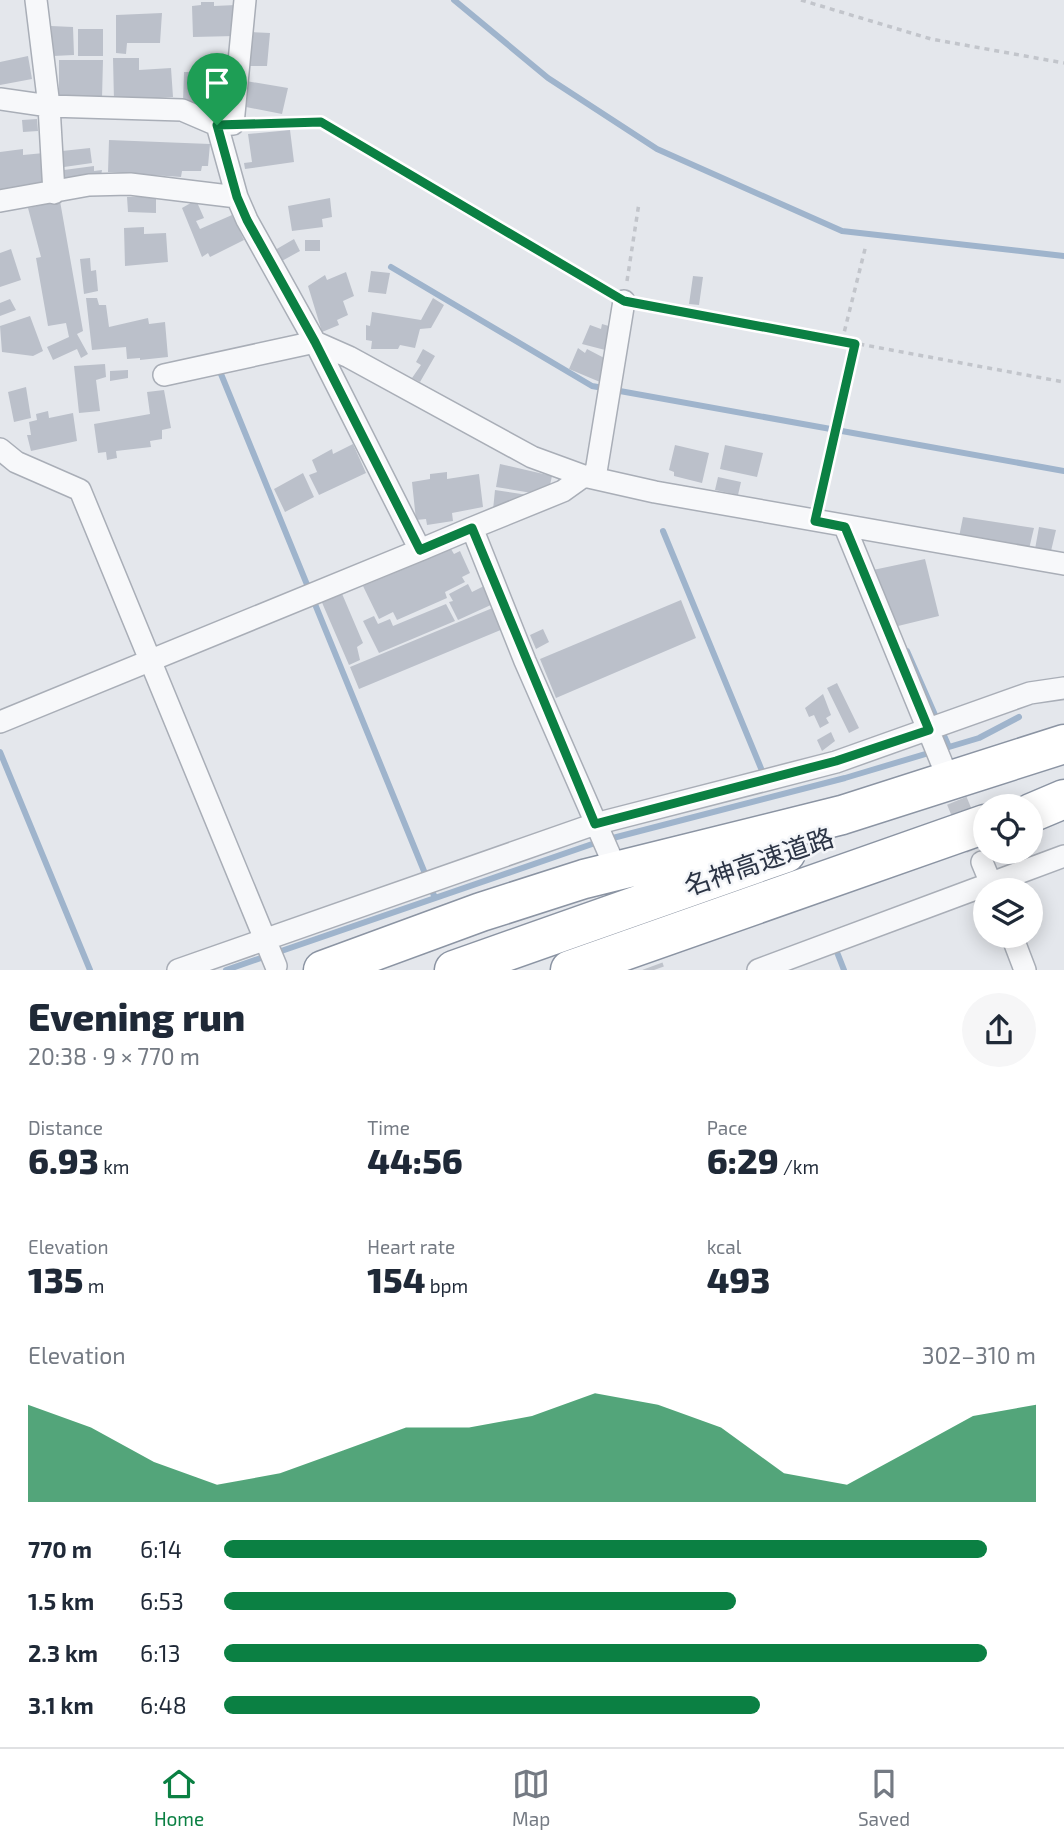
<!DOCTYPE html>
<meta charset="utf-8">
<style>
body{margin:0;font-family:"Exo 2","Noto Sans JP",sans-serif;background:#f6f6f7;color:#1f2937;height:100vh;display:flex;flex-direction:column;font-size:26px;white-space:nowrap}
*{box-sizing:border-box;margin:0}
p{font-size:23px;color:#747a83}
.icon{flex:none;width:38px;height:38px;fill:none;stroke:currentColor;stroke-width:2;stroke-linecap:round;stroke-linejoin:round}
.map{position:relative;height:970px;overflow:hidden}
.panel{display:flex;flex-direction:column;background:#fff;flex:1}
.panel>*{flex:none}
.fabs{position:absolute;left:973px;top:794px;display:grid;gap:14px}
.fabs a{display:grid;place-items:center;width:70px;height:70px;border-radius:50%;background:#fff;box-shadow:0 4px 18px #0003;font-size:35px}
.pin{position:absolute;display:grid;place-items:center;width:60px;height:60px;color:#fff;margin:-72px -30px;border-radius:50% 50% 50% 0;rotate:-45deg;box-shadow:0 0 7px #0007}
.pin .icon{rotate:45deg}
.round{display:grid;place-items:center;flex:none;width:74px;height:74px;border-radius:37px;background:#f6f6f7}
.overview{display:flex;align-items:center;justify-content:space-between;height:119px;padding:0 28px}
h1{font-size:38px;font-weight:800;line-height:52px}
.stats{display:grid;grid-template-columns:repeat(3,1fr);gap:10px;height:119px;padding:7px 28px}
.stats div{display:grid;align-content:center}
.stats b{font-size:35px;font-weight:800}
.stats small{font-size:19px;font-weight:400}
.stats p{font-size:19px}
.chart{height:196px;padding:14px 28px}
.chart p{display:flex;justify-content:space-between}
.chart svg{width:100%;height:126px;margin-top:7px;fill:#0b8043;opacity:.7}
ul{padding:0 28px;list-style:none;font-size:23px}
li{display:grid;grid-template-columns:112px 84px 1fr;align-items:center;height:52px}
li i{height:18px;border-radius:9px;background:#0b8043}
.tab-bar{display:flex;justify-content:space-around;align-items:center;height:98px;border-top:2px solid #e0e1e3;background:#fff;font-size:19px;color:#747a83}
.tab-bar a{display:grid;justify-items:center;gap:4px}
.tab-bar .current{color:#0b8043}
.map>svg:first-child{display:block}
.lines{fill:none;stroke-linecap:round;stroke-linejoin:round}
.stream{stroke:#9fb4cc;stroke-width:6}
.building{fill:#bbc0ca}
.minor-tunnel{stroke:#bfc3cb;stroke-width:21;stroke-dasharray:21 10;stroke-linecap:butt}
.minor-casing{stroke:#a9aeb7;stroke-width:24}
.motorway-casing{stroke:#8b94a3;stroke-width:41}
.path{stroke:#c2c5cb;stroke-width:3.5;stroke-dasharray:5 5;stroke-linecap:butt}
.minor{stroke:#f7f8fa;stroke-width:21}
.motorway{stroke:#fff;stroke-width:38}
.route-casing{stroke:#fff;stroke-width:14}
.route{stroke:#0b8043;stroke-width:9}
.labels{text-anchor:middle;stroke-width:5;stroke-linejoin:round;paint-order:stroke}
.street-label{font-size:26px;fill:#2b3445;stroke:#f4f6f9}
</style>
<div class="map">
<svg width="1064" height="970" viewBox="0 0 1064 970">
<rect width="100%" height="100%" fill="#e4e7ec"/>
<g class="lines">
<path class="stream" d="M454,0L548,78L657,149L842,231L1064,256
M391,267L592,386L1064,471
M221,374L435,898
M663,531L765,778
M907,651L949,747
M0,752L90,970
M609,839L845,778L979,738L1019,717
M835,947L844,970
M226,970L598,842"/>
</g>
<path class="building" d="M201,2H214V6L236,5L235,36L193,37L192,6L201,5Z
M162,13L160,43H127L126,54L116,53V15Z
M51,26L73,27L74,55L53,56Z
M78,29H103V56H78Z
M250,32L270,33L267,66H247Z
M28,56L32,79L0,85V62Z
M113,58H139V70L171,68L173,97L114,101Z
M59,60H103L102,98L59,97Z
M184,72H223L221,104L183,102Z
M246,81L288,88L282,114L241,106Z
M37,119L38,131L23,132L22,120Z
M290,130L294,162L245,169L244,163L252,162L248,134Z
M109,140L210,144L208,166H202L201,171H182L181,177L108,172Z
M90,148L92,163L64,167L62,151Z
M23,149V155L44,153L45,184L0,190V152Z
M94,166V171L102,170L101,176L65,180L64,170Z
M156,196V213L128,212L127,197Z
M330,198L332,217L322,219L323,227L292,231L288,206Z
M196,200L204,218L196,221L200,229L232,215L244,240L210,257L208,253L202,257L182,208Z
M60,201L83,331L77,334L88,354L81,358L77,349L53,360L47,347L69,337L66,323L48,326L36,258L41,257L28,208Z
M144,227V234L166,233L168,262L125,266L124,228Z
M294,239L300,251L280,262L275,250Z
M305,240H320V251H305Z
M11,249L21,280L0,287V253Z
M90,258L91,271L96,270L98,291L84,294L80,259Z
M371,271L390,273L386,294L368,292Z
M346,272L354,296L343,301L348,315L337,320L339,325L322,332L308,286L325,275L327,280Z
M693,276L703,277L699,305L689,304Z
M86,298H97L99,305H106L109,327L148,318L149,324L165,322L168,357L140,360V358L127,359L126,347L92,350Z
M433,298L444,305L431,328L420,329L415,348L400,345L398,349H371L372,341L366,340V325L370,326L372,312L421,320Z
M10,299L16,310L0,316V303Z
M30,316L43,351L33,356L2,352L0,326Z
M602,324L612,327L609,351L582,344L590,325L601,329Z
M578,348L585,353L587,349L608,360L600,382L569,369Z
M423,349L435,356L420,382L412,378L421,365L416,362Z
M105,364L106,377L96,380L100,411L79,413L74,366Z
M128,370V378L110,381V371Z
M26,387L31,418L14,422L8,392Z
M164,390L171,428L162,430V439L150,441L151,447L116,451L117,458L107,460L106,452L98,453L94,424L150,414L147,392Z
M48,411L49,418L73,413L77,441L31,451L27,435H31L29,422L37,420L36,414Z
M353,444L366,473L319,495L309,475L317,472L312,460L332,449L333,454Z
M675,445L709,453L702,483L674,476V472L669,470Z
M725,445L763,453L757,477L720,469Z
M500,464L552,476L550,485L532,493L496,487Z
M447,472V479L479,474L483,507L452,513L453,521L427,525L426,519L416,520L412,482L430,479V474Z
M303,473L314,497L285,512L274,489Z
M718,477L741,482L738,495L715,490Z
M495,490L528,495L493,510Z
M963,517L1034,528L1029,549L959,537Z
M1039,527L1056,530L1051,551L1035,549Z
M451,549L454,554L460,551L470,573L462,577L465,582L445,592L447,598L397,620L393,612L379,619L363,586Z
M925,559L939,616L898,626L873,570Z
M468,584L472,592L484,586L493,604L458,620L449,602L453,601L449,594Z
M340,589L363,643L357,647L360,660L349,665L320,598Z
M681,600L696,638L556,698L540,659Z
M446,604L455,621L379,653L363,621L374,616L378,624L390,619L393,626Z
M495,607L503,629L359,689L350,667Z
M543,629L549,642L536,649L530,635Z
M837,683L859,728L849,733L827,688Z
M823,694L831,715L826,718L829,723L820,728L814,715L809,717L805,708Z
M831,732L835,741L822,751L817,740Z"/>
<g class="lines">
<path class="minor-tunnel" d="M945,772L982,862
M642,937L654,970"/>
<defs>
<path id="minor" d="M36,0L49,106L54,193
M0,99L49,106L182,110L217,125L237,197L247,220L315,342L349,357L532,457L584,476L655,492L1064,564
M217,125L233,124L245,0
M0,201L89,185L130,184L237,197
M164,375L315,342L420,550L472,528
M0,449L16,462L80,490L276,966
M584,476L563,491L472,528L525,661L612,860
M595,478L624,301
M845,527L943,766
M0,722L420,550
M982,862L994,891
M1012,936L1025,970
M178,970L595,824L836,762L1030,693L1064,688
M758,970L1064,856"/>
<path id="motorway" d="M1031,813L1064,799
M323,970L481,912L584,879L842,815L1064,744
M454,970L786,853
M570,970L985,824"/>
</defs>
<use href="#minor" class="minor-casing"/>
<use href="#motorway" class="motorway-casing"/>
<path class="path" d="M801,0L931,39L1064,63
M251,124L321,122L607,291
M627,281L639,203
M643,304L1064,382
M842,341L866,245
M819,502L855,343"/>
<use href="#minor" class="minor"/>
<use href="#motorway" class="motorway"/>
</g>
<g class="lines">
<defs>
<path id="route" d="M321,122L624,301L855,344L815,521L845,527L929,730L836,761L595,824L472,528L420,550L315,342L247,220L237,197L217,125Z"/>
</defs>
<use href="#route" class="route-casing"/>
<use href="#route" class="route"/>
</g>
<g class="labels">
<g class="street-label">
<text transform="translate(759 862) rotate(-19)" y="9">名神高速道路</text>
</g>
</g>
</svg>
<div class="fabs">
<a><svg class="icon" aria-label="locate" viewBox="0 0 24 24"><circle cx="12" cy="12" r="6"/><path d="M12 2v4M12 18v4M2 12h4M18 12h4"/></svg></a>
<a><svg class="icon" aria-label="layers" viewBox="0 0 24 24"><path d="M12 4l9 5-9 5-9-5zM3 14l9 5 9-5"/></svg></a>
</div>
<div class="pin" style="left:217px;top:125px;background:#1e9e55"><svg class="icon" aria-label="arrive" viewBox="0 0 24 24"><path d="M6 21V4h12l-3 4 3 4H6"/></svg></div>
</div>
<section class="panel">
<div class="overview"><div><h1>Evening run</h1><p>20:38 · 9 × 770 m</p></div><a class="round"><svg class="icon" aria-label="share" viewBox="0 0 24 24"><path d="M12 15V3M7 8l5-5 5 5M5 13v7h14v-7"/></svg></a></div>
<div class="stats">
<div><p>Distance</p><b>6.93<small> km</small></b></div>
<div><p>Time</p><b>44:56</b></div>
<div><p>Pace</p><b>6:29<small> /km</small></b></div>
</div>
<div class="stats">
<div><p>Elevation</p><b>135<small> m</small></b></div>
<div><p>Heart rate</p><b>154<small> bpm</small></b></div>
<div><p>kcal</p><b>493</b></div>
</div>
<div class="chart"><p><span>Elevation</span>302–310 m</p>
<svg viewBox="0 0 160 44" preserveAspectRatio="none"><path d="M0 44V10L10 18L20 30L30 38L40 34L50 26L60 18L70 18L80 14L90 6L100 10L110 18L120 34L130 38L140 26L150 14L160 10V44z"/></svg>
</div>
<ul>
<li><b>770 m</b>6:14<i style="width:94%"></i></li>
<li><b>1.5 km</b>6:53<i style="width:63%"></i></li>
<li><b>2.3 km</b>6:13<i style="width:94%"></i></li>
<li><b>3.1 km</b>6:48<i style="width:66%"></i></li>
</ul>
</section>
<nav class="tab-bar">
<a class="current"><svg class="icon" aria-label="home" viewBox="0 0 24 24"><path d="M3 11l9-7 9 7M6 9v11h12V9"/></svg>Home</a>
<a><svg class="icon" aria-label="map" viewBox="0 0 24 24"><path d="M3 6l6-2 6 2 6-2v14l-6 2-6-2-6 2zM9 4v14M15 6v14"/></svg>Map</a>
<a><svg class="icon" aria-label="saved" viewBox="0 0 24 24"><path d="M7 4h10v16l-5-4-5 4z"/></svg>Saved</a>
</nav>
